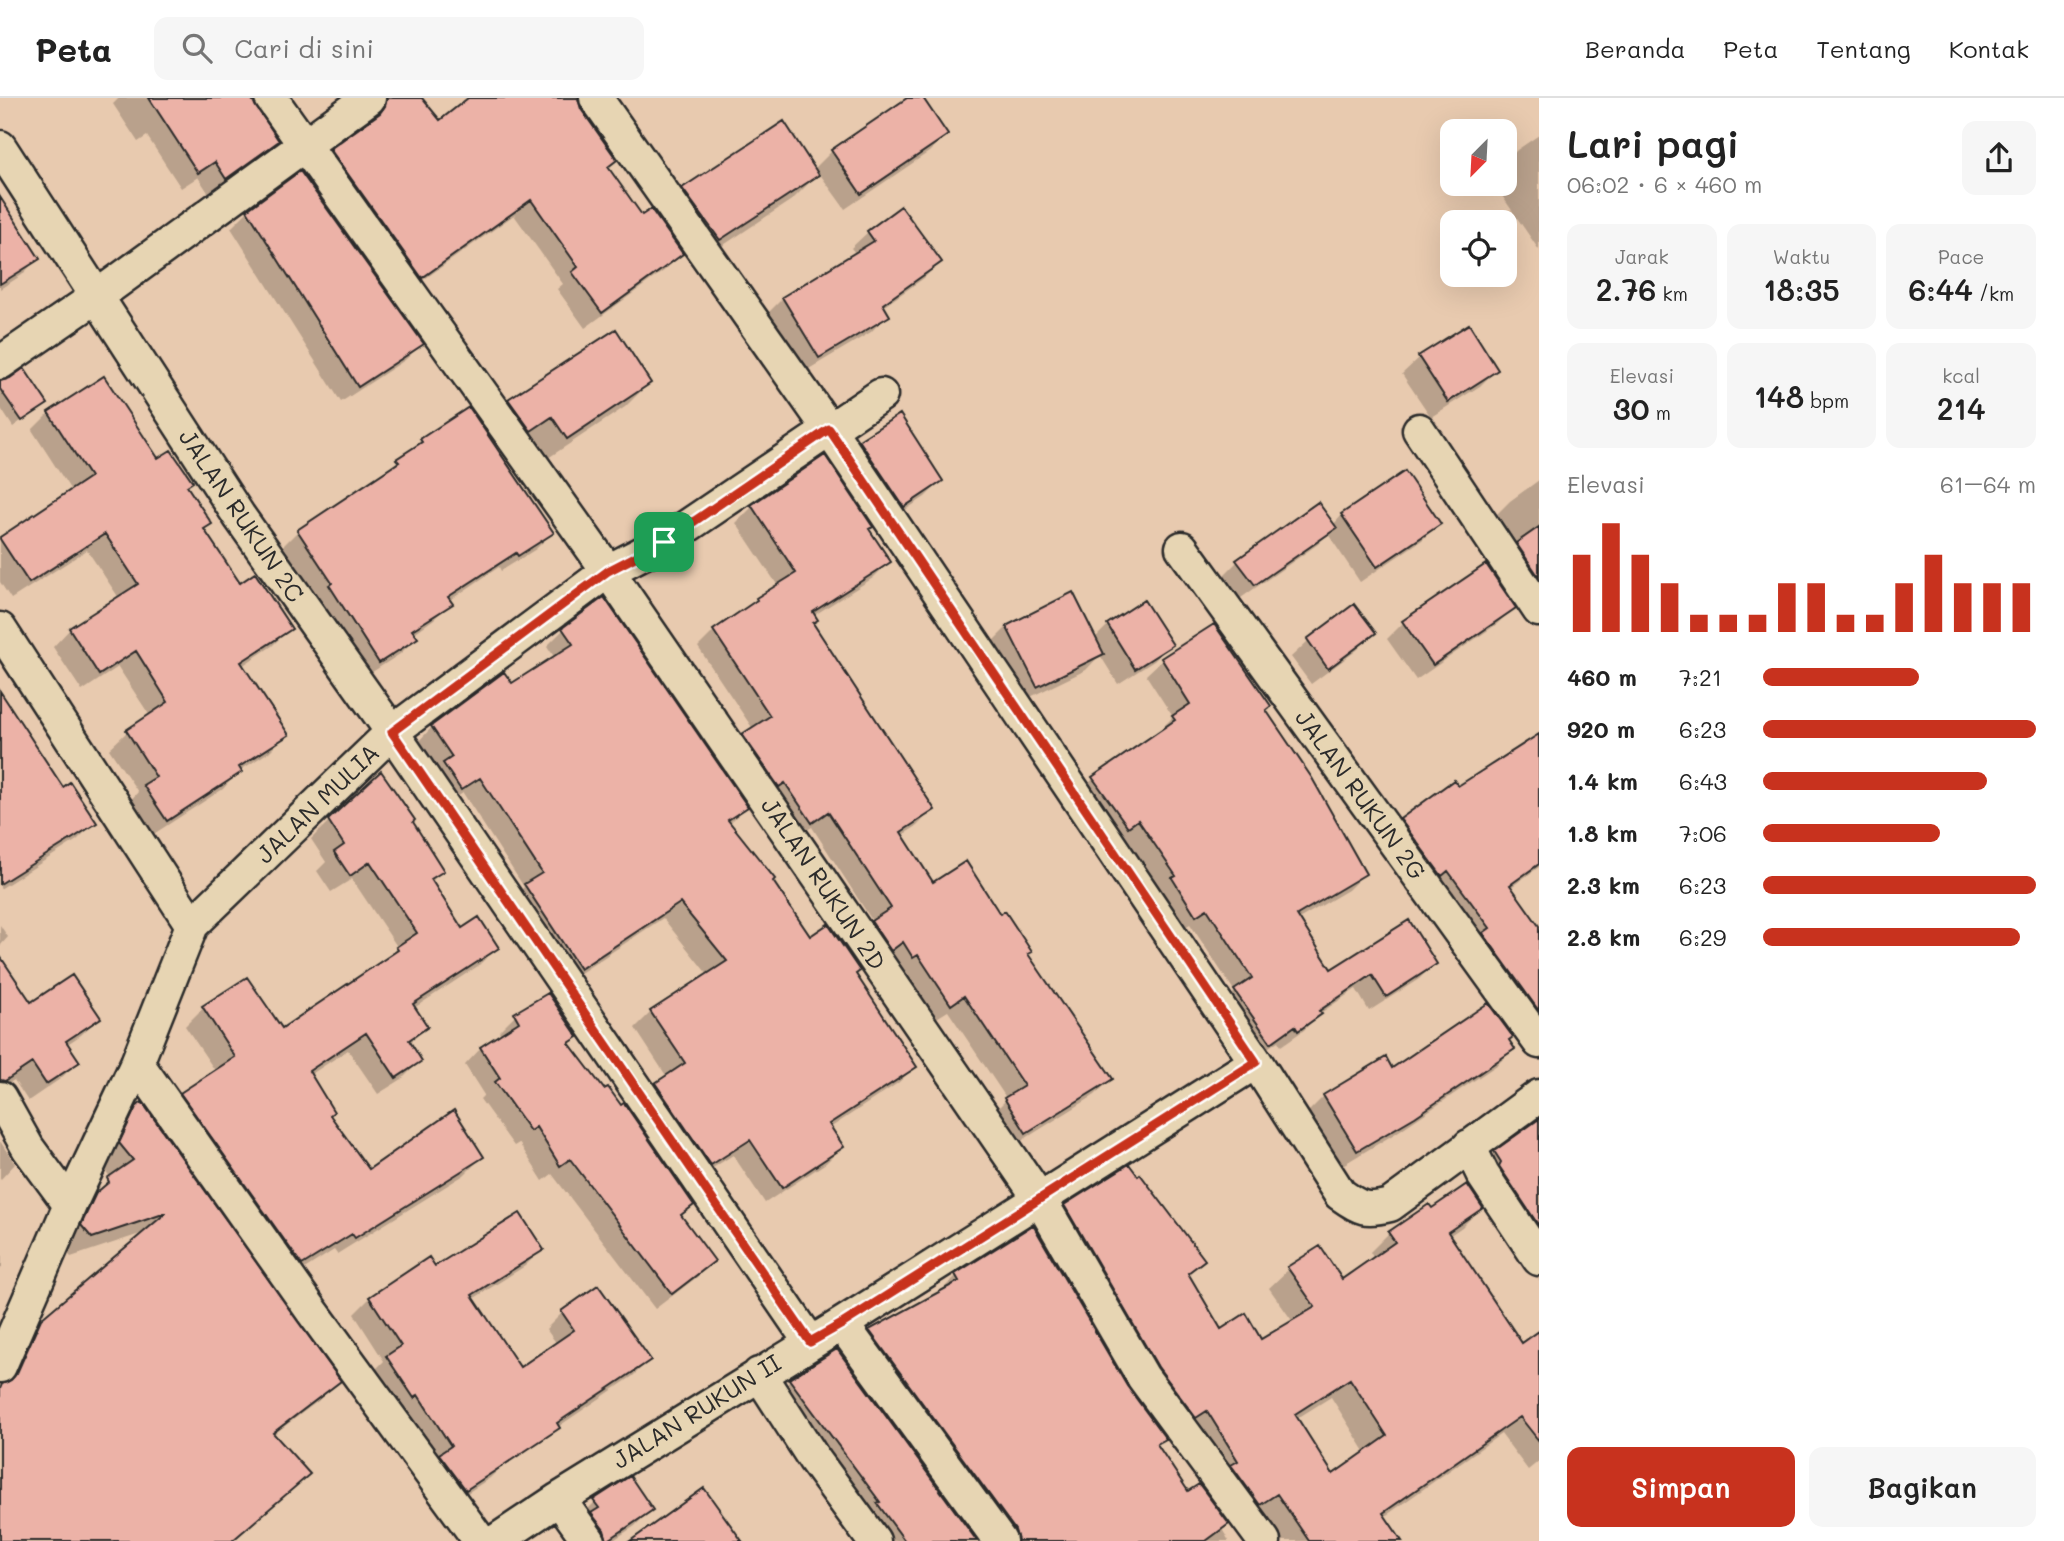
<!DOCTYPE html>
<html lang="id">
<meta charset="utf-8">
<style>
body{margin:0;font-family:Mali,sans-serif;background:#f6f6f6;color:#222;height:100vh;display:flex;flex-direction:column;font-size:26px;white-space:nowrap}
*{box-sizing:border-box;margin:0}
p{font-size:23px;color:#767676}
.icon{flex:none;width:38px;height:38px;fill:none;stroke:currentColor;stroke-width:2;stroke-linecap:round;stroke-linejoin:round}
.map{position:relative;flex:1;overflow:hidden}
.sheet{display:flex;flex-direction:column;background:#fff;width:525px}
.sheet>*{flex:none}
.needle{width:46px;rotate:204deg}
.controls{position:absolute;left:1440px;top:21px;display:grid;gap:14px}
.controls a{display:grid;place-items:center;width:77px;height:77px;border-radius:14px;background:#fff;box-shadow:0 7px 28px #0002;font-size:35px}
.pin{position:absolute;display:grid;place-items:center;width:60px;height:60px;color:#fff;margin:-30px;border-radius:14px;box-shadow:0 4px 10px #0006}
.round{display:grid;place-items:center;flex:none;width:74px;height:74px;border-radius:14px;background:#f6f6f6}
.headline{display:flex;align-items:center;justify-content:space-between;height:119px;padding:0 28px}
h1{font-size:38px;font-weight:600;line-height:52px}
.figures{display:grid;grid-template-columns:repeat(3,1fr);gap:10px;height:119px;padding:7px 28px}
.figures div{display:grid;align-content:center;border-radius:14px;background:#f6f6f6;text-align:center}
.figures b{font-size:30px;font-weight:600}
.figures small{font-size:19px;font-weight:400}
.figures p{font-size:19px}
.chart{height:196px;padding:14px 28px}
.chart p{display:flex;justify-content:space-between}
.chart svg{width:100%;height:126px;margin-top:7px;stroke:#c8321e;stroke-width:6}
.primary-button{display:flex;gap:14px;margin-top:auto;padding:14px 28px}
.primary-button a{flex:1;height:80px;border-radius:14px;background:#c8321e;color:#fff;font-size:28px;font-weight:600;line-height:80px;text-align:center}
.primary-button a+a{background:#f6f6f6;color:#222}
ul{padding:0 28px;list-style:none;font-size:23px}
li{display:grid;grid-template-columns:112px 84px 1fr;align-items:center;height:52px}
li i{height:18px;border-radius:9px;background:#c8321e}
header{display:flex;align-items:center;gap:42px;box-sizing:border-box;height:98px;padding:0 35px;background:#fff;border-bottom:2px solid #e0e0e0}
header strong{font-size:33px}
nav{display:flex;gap:38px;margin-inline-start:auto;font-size:24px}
.search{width:490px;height:63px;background:#f6f6f6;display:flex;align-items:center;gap:18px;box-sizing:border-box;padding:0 24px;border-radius:14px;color:#767676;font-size:26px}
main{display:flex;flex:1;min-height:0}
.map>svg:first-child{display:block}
.shadow{fill:#0003;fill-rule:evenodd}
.building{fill:#ecb2a7;stroke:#2b2b2b;stroke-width:2;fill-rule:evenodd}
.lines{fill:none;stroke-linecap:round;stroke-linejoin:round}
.minor-casing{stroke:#2b2b2b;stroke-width:37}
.minor{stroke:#e7d5b3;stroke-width:32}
.route-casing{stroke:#fff;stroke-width:14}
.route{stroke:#c8321e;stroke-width:9}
.labels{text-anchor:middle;stroke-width:7;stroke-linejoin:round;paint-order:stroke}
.street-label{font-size:24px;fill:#2b2b2b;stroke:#e7d5b3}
</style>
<header>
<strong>Peta</strong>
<div class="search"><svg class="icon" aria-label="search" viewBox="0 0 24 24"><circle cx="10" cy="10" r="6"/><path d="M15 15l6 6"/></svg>Cari di sini</div>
<nav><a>Beranda</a><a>Peta</a><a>Tentang</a><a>Kontak</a></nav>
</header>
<main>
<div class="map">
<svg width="1539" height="1443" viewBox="0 0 1539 1443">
<rect width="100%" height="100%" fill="#e8caaf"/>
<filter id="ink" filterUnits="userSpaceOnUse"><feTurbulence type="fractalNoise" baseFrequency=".0143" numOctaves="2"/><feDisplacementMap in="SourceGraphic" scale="14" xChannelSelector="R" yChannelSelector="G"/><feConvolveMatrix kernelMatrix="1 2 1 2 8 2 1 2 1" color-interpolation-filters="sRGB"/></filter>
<g filter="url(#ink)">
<path class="shadow" d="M119,0H249L277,43L260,59L209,96L198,79L181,90L147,38L138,44L113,6Z
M378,0H420L439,24L471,0H576L606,70L641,119L681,156L665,172L585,230L557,191L563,186L514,117L405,195L315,69L331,52L370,24Z
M910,0H921L946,37L929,54L845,111L819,75L793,101L695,166L659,116L683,92L783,25L814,71L832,53Z
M1539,37V152L1494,86H1505V64L1517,52Z
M248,113L422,246L405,262L341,304L231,130Z
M0,132L38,160L22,177L0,191Z
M868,134L940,164L924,180L883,209L887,217L871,234L802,275L766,217L783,200L856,156L851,150Z
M1468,228L1496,272L1480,288L1431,319L1402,276L1419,260Z
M0,285L45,305L13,329L0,309Z
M649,285L625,309L542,364L485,327L509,303Z
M49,315L157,363L185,389L210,425L203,432L240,487L289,531L272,548L242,568L286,637L269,654L239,673L223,691L149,739L127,706L138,694L109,651L127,634L150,618L118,569L82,593L53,549L70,531L119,500L87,452L11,501L0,484V441L72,394L32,332Z
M899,319L941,383L925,399L887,424L844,360L860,343Z
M421,342L552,435L536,451L501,473L499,469L449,503L450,505L434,521L413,536L416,540L400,556L363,580L282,449L298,433L382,377Z
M824,360L889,464L873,480L813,518L812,526L932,712L917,728L901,738L932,786L1027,857L1111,981L1095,997L1010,1050L990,1018L1007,1001L948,913L935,921L902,871L897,874L856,840L873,824L812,729L795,739L728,653L753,631L698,549L714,533L778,488L736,425L752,409Z
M1539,382V446L1522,458L1494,419L1510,403Z
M1342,417L1438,426L1422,442L1360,484L1328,436L1318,446L1238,502L1221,480L1238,463L1333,427Z
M1143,505L1170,547L1154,563L1118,586L1100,557L1086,572L1020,604L990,546L1007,529L1095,540L1108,527Z
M1354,508L1373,535L1357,552L1311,586L1291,559L1308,543Z
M1513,510L1497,526L1416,582L1387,541L1403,525Z
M1214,528L1364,776L1348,792L1297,822L1330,873L1435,865L1419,881L1369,913L1356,891L1319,916L1304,932L1281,948L1278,943L1254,959L1219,909L1235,894L1190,826L1179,833L1160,795L1122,736L1111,744L1078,697L1093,681L1157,635L1173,619L1146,577L1162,562Z
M564,531L746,709L729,726L771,783L809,841L854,877L915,969L898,985L830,1030L842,1049L826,1065L765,1105L733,1057L694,1082L640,1003L656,986L667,979L635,930L651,914L708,877L663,820L564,886L509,804L524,789L463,695L444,707L416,646L432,629L511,588L555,560L547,548Z
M0,595L62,691L94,725L77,742L0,791Z
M1539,638V769L1510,790L1539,831V924L1386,738L1401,722L1458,690Z
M329,723L411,724L442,773L431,784L462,832L496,850L478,868L414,910L426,929L409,946L420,963L402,981L378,996L348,952L310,977L329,1017L369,1074L482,1059L464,1077L337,1156L334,1152L284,1184L164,1014L182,996L216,974L185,928L203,910L247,881L281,933L383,865L398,850L352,781L331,794L317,773L326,764L311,741Z
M0,827L8,839L0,848Z
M0,861L30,906L99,920L81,937L66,947L78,964L60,981L28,1003L14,982L0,991Z
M515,917L576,939L568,947L604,994L621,1009L692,1107L680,1119L713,1163L697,1179L655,1211L552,1076L543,1083L519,1045L514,1048L480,1001L484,997L465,967L481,950L501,937L499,933Z
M1507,942L1513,951L1497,967L1396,1035L1341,1068L1308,1014L1324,998L1392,972Z
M138,1011L338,1283L318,1303L273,1337L308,1376L233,1443H0V1291L21,1243L42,1222L146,1134L71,1159L62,1148L76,1117L89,1104L88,1102L111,1080L100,1066L117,1032Z
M1539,1023V1183L1536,1170L1476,1074L1495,1055Z
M0,1043L15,1066L0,1082Z
M1065,1108L1202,1162L1187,1177L1220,1233L1261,1243L1293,1224L1269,1190L1289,1171L1341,1183L1374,1161L1370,1154L1389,1135L1431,1112L1481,1110L1462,1129L1449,1138L1522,1248L1539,1235V1363L1528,1372L1501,1336L1384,1419L1390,1443H1277L1046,1128ZM1331,1299L1366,1355L1332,1379L1296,1321Z
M1033,1129L1126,1289L1163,1340L1156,1348L1188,1396L1222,1431L1229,1443H992L852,1251L870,1234L938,1196L956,1178Z
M0,1151L2,1158V1169L0,1172Z
M541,1152L525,1168L473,1201L520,1272L557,1246L546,1231L562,1215L597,1190L649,1262L633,1278L506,1364L490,1380L449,1407L371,1276L384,1263L354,1216L370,1200L434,1170Z
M790,1282L975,1443H874L772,1300Z
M598,1401L651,1411L635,1428L612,1443H600L582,1417Z"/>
<path class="building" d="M149,0H251L279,43L226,81L215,64L198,75Z
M387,0H422L440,22L468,0H578L581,11L617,62L608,69L642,117L651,111L683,156L602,215L572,174L578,169L531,102L422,180L330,51L380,15L385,8Z
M907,0H923L948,37L861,96L831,52Z
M784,23L819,77L720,142L682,90Z
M300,73L424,246L358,289L247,112Z
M0,99L40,161L0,186Z
M901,108L942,164L883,206L890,218L819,260L782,199L874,143L867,133Z
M1469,226L1498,272L1448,304L1418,258Z
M616,231L651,285L567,341L552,319L531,333L508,301Z
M24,270L48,306L22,323L0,291V283L10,280Z
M104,278L158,360L171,352L193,384L187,388L212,426L204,431L240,485L255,475L292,531L241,564L289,637L239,669L242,674L167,723L143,687L156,679L126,632L168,604L136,553L99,577L69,530L138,486L105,436L29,485L0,441V439L90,379L48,314Z
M469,309L554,435L518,458L516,455L448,499L453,506L412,532L418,540L379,565L329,487L332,485L297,432L399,364L396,361L422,344L420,341Z
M900,316L943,383L904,409L859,342Z
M825,357L873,429L869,431L891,464L813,514L818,522L813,525L935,712L901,734L933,784L966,763L1000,816L1005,813L1032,854L1028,856L1113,981L1026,1035L1004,1000L1024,988L964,898L951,907L918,857L913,860L903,844L891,853L871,823L891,810L828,714L812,725L785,685L779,689L742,636L770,618L713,532L757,502L756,500L796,475L751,407Z
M1405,373L1441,426L1377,469L1341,416Z
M1318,404L1337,430L1255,487L1236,462Z
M1539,429V479L1516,445Z
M1486,466L1516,510L1433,567L1402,523Z
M1073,494L1104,556L1037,589L1006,528Z
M604,499L748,709L728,722L775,781L773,783L810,838L828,826L860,873L856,876L917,969L829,1026L844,1049L782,1090L750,1042L711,1067L655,985L685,965L650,913L727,863L680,805L580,871L524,786L542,775L480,680L461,692L443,665L452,659L431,628L504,574L512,585L573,546L562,530Z
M1144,502L1173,547L1135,571L1107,526Z
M1354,506L1376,535L1328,571L1307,541Z
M1214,526L1271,608L1266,612L1312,680L1366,776L1297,817L1331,871L1409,822L1437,866L1386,899L1372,877L1319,913L1322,916L1298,933L1295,928L1271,945L1234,892L1252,880L1207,811L1196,818L1172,780L1176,778L1138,722L1128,729L1092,679L1175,622L1172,618L1190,606L1161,560Z
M0,593L63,689L70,684L97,725L0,786Z
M1539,636V766L1510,787L1539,828V913L1483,835L1490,830L1448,773L1442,778L1400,721L1454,682L1458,688Z
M381,673L415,722L413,724L444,773L431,781L462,830L479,819L499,850L413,906L428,929L409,942L422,963L396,980L366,935L309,973L334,1014L330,1017L369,1071L454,1012L484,1059L355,1140L352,1136L302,1167L180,995L235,959L202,908L247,879L282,930L398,852L396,849L417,835L370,764L350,778L334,754L344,747L328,722Z
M0,858L31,904L72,877L101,920L66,943L80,964L46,986L32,965L5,983L0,982Z
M548,895L578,939L569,945L604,991L608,989L621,1007L624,1005L694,1107L681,1117L715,1163L672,1196L570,1061L560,1068L536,1029L530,1033L495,984L500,980L480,949L519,924L514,915Z
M1488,905L1513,939L1509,942L1515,951L1415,1019L1357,1053L1323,997L1386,959L1392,970Z
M142,1004L341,1283L273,1335L310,1376L232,1443H0V1291L2,1286L11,1282L17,1275L41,1221L166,1115L92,1140L81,1127L96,1095L109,1084L107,1080L133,1062L119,1045L136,1009Z
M1539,1021V1128L1499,1068L1501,1064L1494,1053Z
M1129,1066L1138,1078L1140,1076L1205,1162L1188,1175L1221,1231L1246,1215L1261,1241L1315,1209L1287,1169L1320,1148L1342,1181L1395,1144L1388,1134L1429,1106L1432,1110L1467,1086L1483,1110L1448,1134L1522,1245L1539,1233V1343L1520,1319L1383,1415L1402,1443H1309L1277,1396L1260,1407L1231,1367L1238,1363L1207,1313L1196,1320L1158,1269L1064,1107ZM1350,1281L1387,1338L1333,1376L1295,1316Z
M520,1115L544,1152L472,1197L520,1269L574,1232L561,1213L598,1187L651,1262L557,1325L560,1330L466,1392L439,1356L451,1348L418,1297L414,1300L386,1258L401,1248L369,1199L429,1159L435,1168Z
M1033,1127L1127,1288L1166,1341L1157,1346L1188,1393L1199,1386L1229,1426L1206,1443H1018L1015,1432L869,1232L959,1183L955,1176Z
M837,1251L977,1443H905L877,1405L880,1404L789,1281Z
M630,1378L653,1412L607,1443L604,1432L591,1415L599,1410L593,1402Z
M704,1390L742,1443H630Z"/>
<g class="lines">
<defs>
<path id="minor" d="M271,0L608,473L1039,1100L1143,1279L1264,1443
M596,0L829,331L1256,964L1340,1096C1361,1111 1366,1113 1390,1107L1539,998
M0,49L239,418L392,634L810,1244
M0,265L96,199L369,0
M1419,332L1539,512
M1182,450L1539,944
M0,531L192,827
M137,965L312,1213L480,1443
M0,1000L28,1050L70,1107
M1469,1048L1483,1077L1539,1161
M842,1226L1000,1443
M0,1268L70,1107L137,965L192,827L392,634L608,473L664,444L881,297
M759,1276L814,1361L874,1443
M559,1401L589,1443
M496,1443L559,1401L842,1226L1256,964"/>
</defs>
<use href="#minor" class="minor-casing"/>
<use href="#minor" class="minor"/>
</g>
</g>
<g class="lines" filter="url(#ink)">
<defs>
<path id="route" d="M829,331L1256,964L842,1226L810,1244L392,634L608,473L664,444Z"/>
</defs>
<use href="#route" class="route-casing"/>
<use href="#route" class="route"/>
</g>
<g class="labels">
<g class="street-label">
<text transform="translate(241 418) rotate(56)" y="8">JALAN RUKUN 2C</text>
<text transform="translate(1360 697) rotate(54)" y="8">JALAN RUKUN 2G</text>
<text transform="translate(318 706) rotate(-44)" y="8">JALAN MULIA</text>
<text transform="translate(823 786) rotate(56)" y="8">JALAN RUKUN 2D</text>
<text transform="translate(697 1314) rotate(-32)" y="8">JALAN RUKUN II</text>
</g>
</g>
</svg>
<div class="controls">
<a><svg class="needle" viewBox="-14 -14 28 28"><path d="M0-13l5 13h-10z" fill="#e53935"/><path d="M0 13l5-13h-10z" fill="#767676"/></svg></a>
<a><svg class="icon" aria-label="locate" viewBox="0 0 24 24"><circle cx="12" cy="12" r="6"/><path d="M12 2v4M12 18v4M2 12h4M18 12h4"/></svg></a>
</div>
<div class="pin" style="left:664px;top:444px;background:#1e9e55"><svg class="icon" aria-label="arrive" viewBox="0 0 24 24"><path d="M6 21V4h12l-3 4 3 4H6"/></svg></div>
</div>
<section class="sheet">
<div class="headline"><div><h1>Lari pagi</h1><p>06:02 · 6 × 460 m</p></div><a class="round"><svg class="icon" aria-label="share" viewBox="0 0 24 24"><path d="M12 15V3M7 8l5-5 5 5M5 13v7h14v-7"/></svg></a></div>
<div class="figures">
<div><p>Jarak</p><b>2.76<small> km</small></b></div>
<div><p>Waktu</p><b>18:35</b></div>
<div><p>Pace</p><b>6:44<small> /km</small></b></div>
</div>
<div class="figures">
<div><p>Elevasi</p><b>30<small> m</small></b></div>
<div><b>148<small> bpm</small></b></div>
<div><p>kcal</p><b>214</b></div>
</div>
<div class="chart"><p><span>Elevasi</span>61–64 m</p>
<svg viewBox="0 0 160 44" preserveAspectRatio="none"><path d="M5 44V17M15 44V6M25 44V17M35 44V27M45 44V38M55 44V38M65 44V38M75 44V27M85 44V27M95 44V38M105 44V38M115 44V27M125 44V17M135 44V27M145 44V27M155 44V27"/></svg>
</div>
<ul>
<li><b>460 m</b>7:21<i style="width:57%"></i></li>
<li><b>920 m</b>6:23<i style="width:100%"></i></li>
<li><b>1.4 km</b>6:43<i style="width:82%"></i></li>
<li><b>1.8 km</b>7:06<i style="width:65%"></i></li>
<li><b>2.3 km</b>6:23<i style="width:100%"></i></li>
<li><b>2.8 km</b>6:29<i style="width:94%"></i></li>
</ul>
<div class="primary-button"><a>Simpan</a><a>Bagikan</a></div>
</section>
</main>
